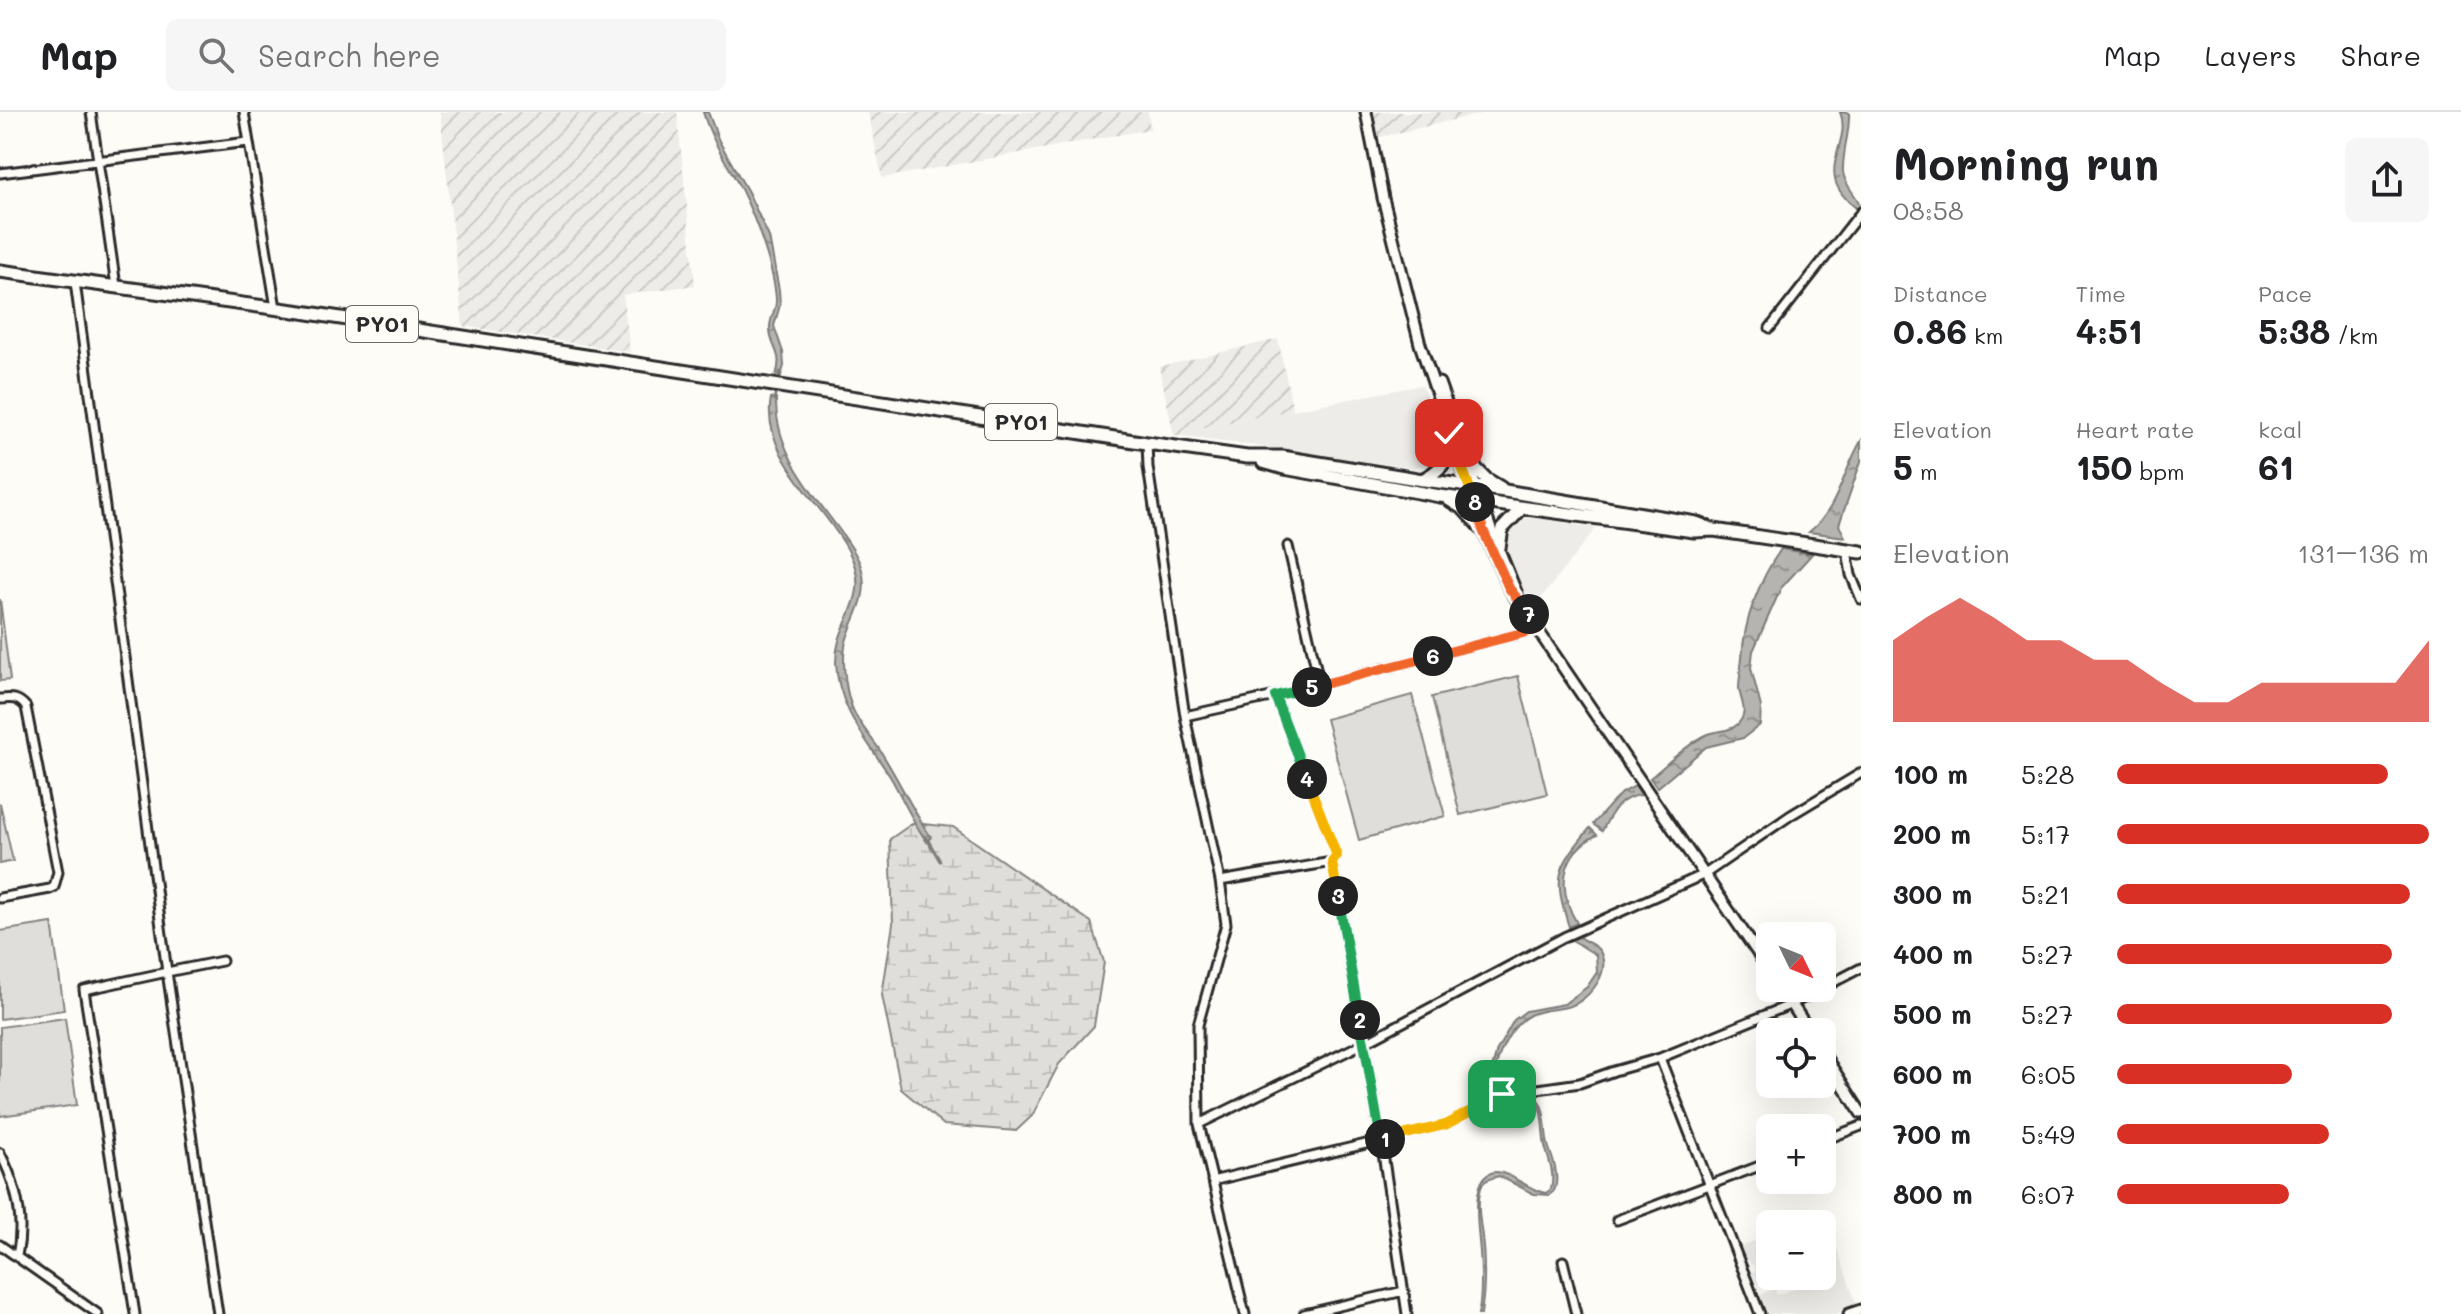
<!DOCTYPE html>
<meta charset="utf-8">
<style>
body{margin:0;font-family:Mali,sans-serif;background:#f6f6f6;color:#202124;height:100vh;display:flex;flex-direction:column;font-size:30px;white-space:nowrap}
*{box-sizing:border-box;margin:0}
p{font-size:26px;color:#757577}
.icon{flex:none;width:44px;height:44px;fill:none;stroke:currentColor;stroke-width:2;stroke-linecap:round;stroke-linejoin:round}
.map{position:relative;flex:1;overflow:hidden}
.drawer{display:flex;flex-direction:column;background:#fff;width:600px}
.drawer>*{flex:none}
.needle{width:52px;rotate:133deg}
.fabs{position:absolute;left:1756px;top:810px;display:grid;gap:16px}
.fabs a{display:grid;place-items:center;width:80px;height:80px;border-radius:12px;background:#fff;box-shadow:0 8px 32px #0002;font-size:40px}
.pin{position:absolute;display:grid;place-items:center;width:68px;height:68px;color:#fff;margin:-34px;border-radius:16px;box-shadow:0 4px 12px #0006}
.km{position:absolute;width:40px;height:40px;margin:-20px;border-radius:50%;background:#222;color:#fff;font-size:22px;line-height:40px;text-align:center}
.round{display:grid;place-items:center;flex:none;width:84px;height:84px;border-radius:12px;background:#f6f6f6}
.summary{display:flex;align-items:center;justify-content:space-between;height:136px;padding:0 32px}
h1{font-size:44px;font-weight:700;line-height:60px}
.figures{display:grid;grid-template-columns:repeat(3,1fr);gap:12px;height:136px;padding:8px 32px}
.figures div{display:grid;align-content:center}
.figures b{font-size:34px;font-weight:700}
.figures small{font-size:22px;font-weight:400}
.figures p{font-size:22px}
.chart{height:224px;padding:16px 32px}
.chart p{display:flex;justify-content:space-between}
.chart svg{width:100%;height:144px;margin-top:8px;fill:#d93025;opacity:.7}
ul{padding:0 32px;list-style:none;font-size:26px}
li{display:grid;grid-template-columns:128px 96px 1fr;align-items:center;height:60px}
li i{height:20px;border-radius:10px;background:#d93025}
header{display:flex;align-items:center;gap:48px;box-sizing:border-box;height:112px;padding:0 40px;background:#fff;border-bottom:2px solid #e0e0e0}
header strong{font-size:38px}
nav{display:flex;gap:44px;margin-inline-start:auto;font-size:28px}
.search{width:560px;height:72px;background:#f6f6f6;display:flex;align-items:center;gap:20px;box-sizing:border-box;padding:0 28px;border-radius:12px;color:#757577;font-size:30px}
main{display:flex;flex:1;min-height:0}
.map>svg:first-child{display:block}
.built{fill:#edece8}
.industrial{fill:url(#industrial-furrows)}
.wetland{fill:url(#wetland-marsh);stroke:#858482;stroke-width:2}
.garden{fill:#dfdeda;stroke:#858482;stroke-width:2}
.water{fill:url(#water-ripples);stroke:#7e7d7b;stroke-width:2}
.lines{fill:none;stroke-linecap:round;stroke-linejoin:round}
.stream{stroke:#7e7d7b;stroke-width:3}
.minor-casing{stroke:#2b2b2b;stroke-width:13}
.secondary-casing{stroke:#2b2b2b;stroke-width:15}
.trunk-casing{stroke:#2b2b2b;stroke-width:17}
.minor{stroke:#fdfcf7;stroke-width:7}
.secondary{stroke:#fdfcf7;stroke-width:9}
.trunk{stroke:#fdfcf7;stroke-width:11}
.split-1-casing{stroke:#fff;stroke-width:16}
.split-2-casing{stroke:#fff;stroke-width:16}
.split-3-casing{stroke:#fff;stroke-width:16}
.split-4-casing{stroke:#fff;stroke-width:16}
.split-5-casing{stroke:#fff;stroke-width:16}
.split-6-casing{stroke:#fff;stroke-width:16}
.split-7-casing{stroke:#fff;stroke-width:16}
.split-8-casing{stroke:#fff;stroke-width:16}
.split-9-casing{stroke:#fff;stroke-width:16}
.split-1{stroke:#f5b400;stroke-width:10}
.split-2{stroke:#22a559;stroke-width:10}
.split-3{stroke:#22a559;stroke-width:10}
.split-4{stroke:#f5b400;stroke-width:10}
.split-5{stroke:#22a559;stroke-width:10}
.split-6{stroke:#f0652b;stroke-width:10}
.split-7{stroke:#f0652b;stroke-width:10}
.split-8{stroke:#f0652b;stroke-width:10}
.split-9{stroke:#f5b400;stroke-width:10}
.labels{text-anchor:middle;stroke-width:7;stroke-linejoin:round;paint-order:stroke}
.shield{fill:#fdfcf7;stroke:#6a6a68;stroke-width:2}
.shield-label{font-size:22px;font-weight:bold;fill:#2b2b2b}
</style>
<header>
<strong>Map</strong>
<div class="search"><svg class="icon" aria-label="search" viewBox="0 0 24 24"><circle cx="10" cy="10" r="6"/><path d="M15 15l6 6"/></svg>Search here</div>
<nav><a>Map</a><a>Layers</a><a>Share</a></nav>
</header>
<main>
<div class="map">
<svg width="1861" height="1202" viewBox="0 0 1861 1202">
<defs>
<pattern id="industrial-furrows" width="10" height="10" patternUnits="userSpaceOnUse" patternTransform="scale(2)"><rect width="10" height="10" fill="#edece8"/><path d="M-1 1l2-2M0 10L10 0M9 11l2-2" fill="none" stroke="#cbcbc7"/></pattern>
<pattern id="wetland-marsh" width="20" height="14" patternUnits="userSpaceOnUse" patternTransform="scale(2)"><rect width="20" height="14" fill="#dfdeda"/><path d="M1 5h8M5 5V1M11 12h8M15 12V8" fill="none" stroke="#c0bfbb"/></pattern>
<pattern id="water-ripples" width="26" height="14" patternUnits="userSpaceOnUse" patternTransform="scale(2)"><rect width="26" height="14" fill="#b5b4b1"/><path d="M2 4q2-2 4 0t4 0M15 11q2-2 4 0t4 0" fill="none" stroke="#939390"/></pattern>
</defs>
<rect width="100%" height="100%" fill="#fdfcf7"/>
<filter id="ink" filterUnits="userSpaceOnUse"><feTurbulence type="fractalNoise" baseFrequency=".0125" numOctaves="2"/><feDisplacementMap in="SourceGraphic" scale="16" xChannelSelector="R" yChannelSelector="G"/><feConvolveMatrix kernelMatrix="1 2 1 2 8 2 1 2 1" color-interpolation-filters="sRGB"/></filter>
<g filter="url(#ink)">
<path class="built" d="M1422,273L1443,324L1436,345L1430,352L1412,356L1192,325L1195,317Z
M1530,405L1596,416L1531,499L1514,467L1505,436L1506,423L1514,412Z
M1825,1103L1857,1194L1836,1202H1767L1760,1182L1775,1177L1777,1183L1808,1172L1806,1164H1822V1112H1799Z
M1764,1125L1769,1136L1764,1139L1770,1153V1164H1774L1777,1171L1768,1174L1766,1169L1757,1172L1752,1160L1756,1159L1753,1152L1751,1153L1748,1147L1745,1149L1740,1135Z"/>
<path class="industrial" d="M440,0H677L695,173L623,183L630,240L463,214Z
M868,0H1148L1150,17L882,66Z
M1367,0H1487L1372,27Z
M1278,227L1293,298L1195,317L1192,325L1174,323L1159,255Z"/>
<path class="wetland" d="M913,711L953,715L1091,810L1104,850L1094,914L1059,952L1032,1004L1016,1019L944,1013L901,977L882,883L893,812L890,727Z"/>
<path class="garden" d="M0,487L10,568L0,569Z
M1518,564L1547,682L1460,703L1432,585Z
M1412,583L1445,704L1359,728L1326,607Z
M0,691L13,749L0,752Z
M52,811L64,898L0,907V819Z
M65,906L77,993L0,1004V915Z"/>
<path class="water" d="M703,0H708L719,29L748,80L769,125L779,178L780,193L774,214L783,240L784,254L781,264L776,263C784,240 770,236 770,217C769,206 777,198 776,187C774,156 755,105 741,77C727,51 711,28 703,0Z
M1840,0L1849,1C1850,21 1842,41 1843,60C1845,77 1861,85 1861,100C1851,92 1840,83 1836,71C1828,47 1850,24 1840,0Z
M771,286L776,287C775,338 809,377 838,416C847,429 858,443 862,458C870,489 850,508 845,534C842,552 846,584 854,600C861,615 873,627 881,640C899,668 912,698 931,725L927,730C912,709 903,687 891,666C868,629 838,597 836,551C835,507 874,489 849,440C825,393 760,344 771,286Z
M1861,329V349L1839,413L1845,425L1809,420C1838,398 1843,359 1861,329Z
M1781,437L1812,442L1781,476L1753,539L1751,556L1761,595L1760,613L1743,626L1706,635L1657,676L1650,666C1667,652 1684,635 1704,624C1714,618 1729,621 1738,612C1749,600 1741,590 1739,577C1739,568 1741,556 1742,546C1744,508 1759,468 1781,437Z
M1635,674L1642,683C1620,684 1611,701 1602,719L1593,712L1620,682Z
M1590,716L1597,723C1560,741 1557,778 1577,811L1569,815C1553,764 1556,757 1590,716Z
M1579,825C1587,831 1599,833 1602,844C1609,864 1586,891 1567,895C1555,898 1542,897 1530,903C1506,916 1489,958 1495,984L1486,989L1488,971L1497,938L1514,908L1526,899L1564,892L1587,875L1597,860L1596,843L1572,828Z
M1529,979C1548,990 1544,1015 1548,1033C1552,1046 1558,1059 1556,1072C1555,1079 1554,1079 1549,1083L1534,1082L1499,1064C1493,1066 1485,1067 1482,1073C1476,1088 1480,1109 1482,1124C1485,1150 1485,1177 1481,1202H1478C1482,1187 1481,1156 1480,1140C1479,1122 1468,1063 1495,1060C1510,1059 1529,1079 1546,1081L1551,1077C1555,1061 1549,1050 1545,1034C1541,1017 1546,991 1528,982L1515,985L1496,996L1493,997L1490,993L1494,991L1499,993L1520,980Z"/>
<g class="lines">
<path class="stream" d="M774,288L780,260
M926,725L940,749"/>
<defs>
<path id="minor" d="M91,0L116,174
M244,0L276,196
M0,61L248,30
M75,170L167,860L84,878L135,1202
M1770,216L1861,100
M1147,331L1148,355L1185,604L1220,769L1226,812L1198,913L1199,1012L1245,1202
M1288,434L1320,573
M1847,438L1851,463L1861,487
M1275,584L1337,744L1332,750L1381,1028L1407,1202
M0,587C11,586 18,585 26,595L58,760L54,775L50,777L0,786
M1185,604L1275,584L1538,517
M1220,769L1332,750
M1660,946L1760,1202
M1199,1012L1364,931L1564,825L1705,762L1791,703L1861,661
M1822,1029L1861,1014
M0,1041C16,1072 25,1108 17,1144
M1212,1069L1445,1013L1502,982L1580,971L1614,959L1660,946L1792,892L1861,856
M1617,1108L1770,1050
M0,1133L98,1202
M1563,1149L1576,1202
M218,1202L167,860L222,849
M1304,1202L1404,1179"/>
<path id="secondary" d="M1366,0L1383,86L1420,232L1483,418L1509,476L1770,859
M1439,271L1493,423L1517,482
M1781,876L1810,920
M1822,940L1861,1001
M1849,1202L1861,1198"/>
<path id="trunk" d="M0,159L302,200L1147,331L1247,345H1282L1417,367L1505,379L1696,411L1714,418
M1465,346L1486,367L1501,376
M1263,350L1284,356L1440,384L1694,419L1714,418L1861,440
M1422,368C1439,359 1448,350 1452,331
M1448,387L1464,397L1483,418
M1499,436L1502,417L1522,396"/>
</defs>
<use href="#minor" class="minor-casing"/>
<use href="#secondary" class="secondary-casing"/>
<use href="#trunk" class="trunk-casing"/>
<use href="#minor" class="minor"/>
<use href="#secondary" class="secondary"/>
<use href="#trunk" class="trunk"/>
</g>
</g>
<g class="lines" filter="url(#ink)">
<defs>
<path id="split-1" d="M1385,1027L1445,1013L1502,982"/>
<path id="split-2" d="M1360,908L1381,1028L1385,1027"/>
<path id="split-3" d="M1338,784L1360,908"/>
<path id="split-4" d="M1307,667L1337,744L1332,750L1338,784"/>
<path id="split-5" d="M1307,667L1275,584L1312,575"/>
<path id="split-6" d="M1312,575L1433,544"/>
<path id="split-7" d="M1433,544L1538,517L1529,502"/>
<path id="split-8" d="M1475,390L1483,418L1509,476L1529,502"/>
<path id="split-9" d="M1449,321L1475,390"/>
</defs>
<use href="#split-1" class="split-1-casing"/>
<use href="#split-2" class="split-2-casing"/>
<use href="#split-3" class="split-3-casing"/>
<use href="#split-4" class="split-4-casing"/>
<use href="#split-5" class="split-5-casing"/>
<use href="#split-6" class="split-6-casing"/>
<use href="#split-7" class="split-7-casing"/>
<use href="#split-8" class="split-8-casing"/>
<use href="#split-9" class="split-9-casing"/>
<use href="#split-1" class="split-1"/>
<use href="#split-2" class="split-2"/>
<use href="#split-3" class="split-3"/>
<use href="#split-4" class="split-4"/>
<use href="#split-5" class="split-5"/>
<use href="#split-6" class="split-6"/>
<use href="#split-7" class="split-7"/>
<use href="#split-8" class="split-8"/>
<use href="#split-9" class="split-9"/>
</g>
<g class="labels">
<g class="shield">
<rect x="346" y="194" width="72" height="36" rx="6"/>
<rect x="985" y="292" width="72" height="36" rx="6"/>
</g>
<g class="shield-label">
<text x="382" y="220">PY01</text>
<text x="1021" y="318">PY01</text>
</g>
</g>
</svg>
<div class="fabs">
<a><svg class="needle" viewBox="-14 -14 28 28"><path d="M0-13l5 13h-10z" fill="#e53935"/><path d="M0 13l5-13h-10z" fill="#757577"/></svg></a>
<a><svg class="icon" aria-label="locate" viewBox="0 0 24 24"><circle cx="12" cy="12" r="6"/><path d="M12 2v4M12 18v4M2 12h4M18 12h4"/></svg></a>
<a>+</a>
<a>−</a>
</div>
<div class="pin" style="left:1502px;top:982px;background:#1e9e55"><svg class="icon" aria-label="arrive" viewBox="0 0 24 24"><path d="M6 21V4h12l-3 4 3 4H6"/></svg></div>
<div class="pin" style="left:1449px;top:321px;background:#d93025"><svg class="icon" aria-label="check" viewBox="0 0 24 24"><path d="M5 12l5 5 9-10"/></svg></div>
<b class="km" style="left:1385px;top:1027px">1</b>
<b class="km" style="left:1360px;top:908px">2</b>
<b class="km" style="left:1338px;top:784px">3</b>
<b class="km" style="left:1307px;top:667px">4</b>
<b class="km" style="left:1312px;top:575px">5</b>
<b class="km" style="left:1433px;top:544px">6</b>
<b class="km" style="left:1529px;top:502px">7</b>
<b class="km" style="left:1475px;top:390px">8</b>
</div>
<section class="drawer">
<div class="summary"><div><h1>Morning run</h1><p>08:58</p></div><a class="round"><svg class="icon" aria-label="share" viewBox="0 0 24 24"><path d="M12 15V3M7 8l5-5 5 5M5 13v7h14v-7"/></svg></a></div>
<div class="figures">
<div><p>Distance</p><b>0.86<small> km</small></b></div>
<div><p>Time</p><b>4:51</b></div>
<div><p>Pace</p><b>5:38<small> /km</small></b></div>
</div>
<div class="figures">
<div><p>Elevation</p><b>5<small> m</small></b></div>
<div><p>Heart rate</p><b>150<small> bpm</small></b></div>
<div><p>kcal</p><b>61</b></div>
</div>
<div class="chart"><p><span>Elevation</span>131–136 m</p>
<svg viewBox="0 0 160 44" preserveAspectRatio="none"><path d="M0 44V19L10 12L20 6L30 12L40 19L50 19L60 25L70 25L80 32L90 38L100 38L110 32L120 32L130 32L140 32L150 32L160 19V44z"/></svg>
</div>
<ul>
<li><b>100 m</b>5:28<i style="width:87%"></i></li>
<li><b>200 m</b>5:17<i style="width:100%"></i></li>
<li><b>300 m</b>5:21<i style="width:94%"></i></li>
<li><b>400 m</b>5:27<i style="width:88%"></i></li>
<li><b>500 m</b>5:27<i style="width:88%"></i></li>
<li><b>600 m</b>6:05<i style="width:56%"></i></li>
<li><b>700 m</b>5:49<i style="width:68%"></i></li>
<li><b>800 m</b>6:07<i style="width:55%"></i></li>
</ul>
</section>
</main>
